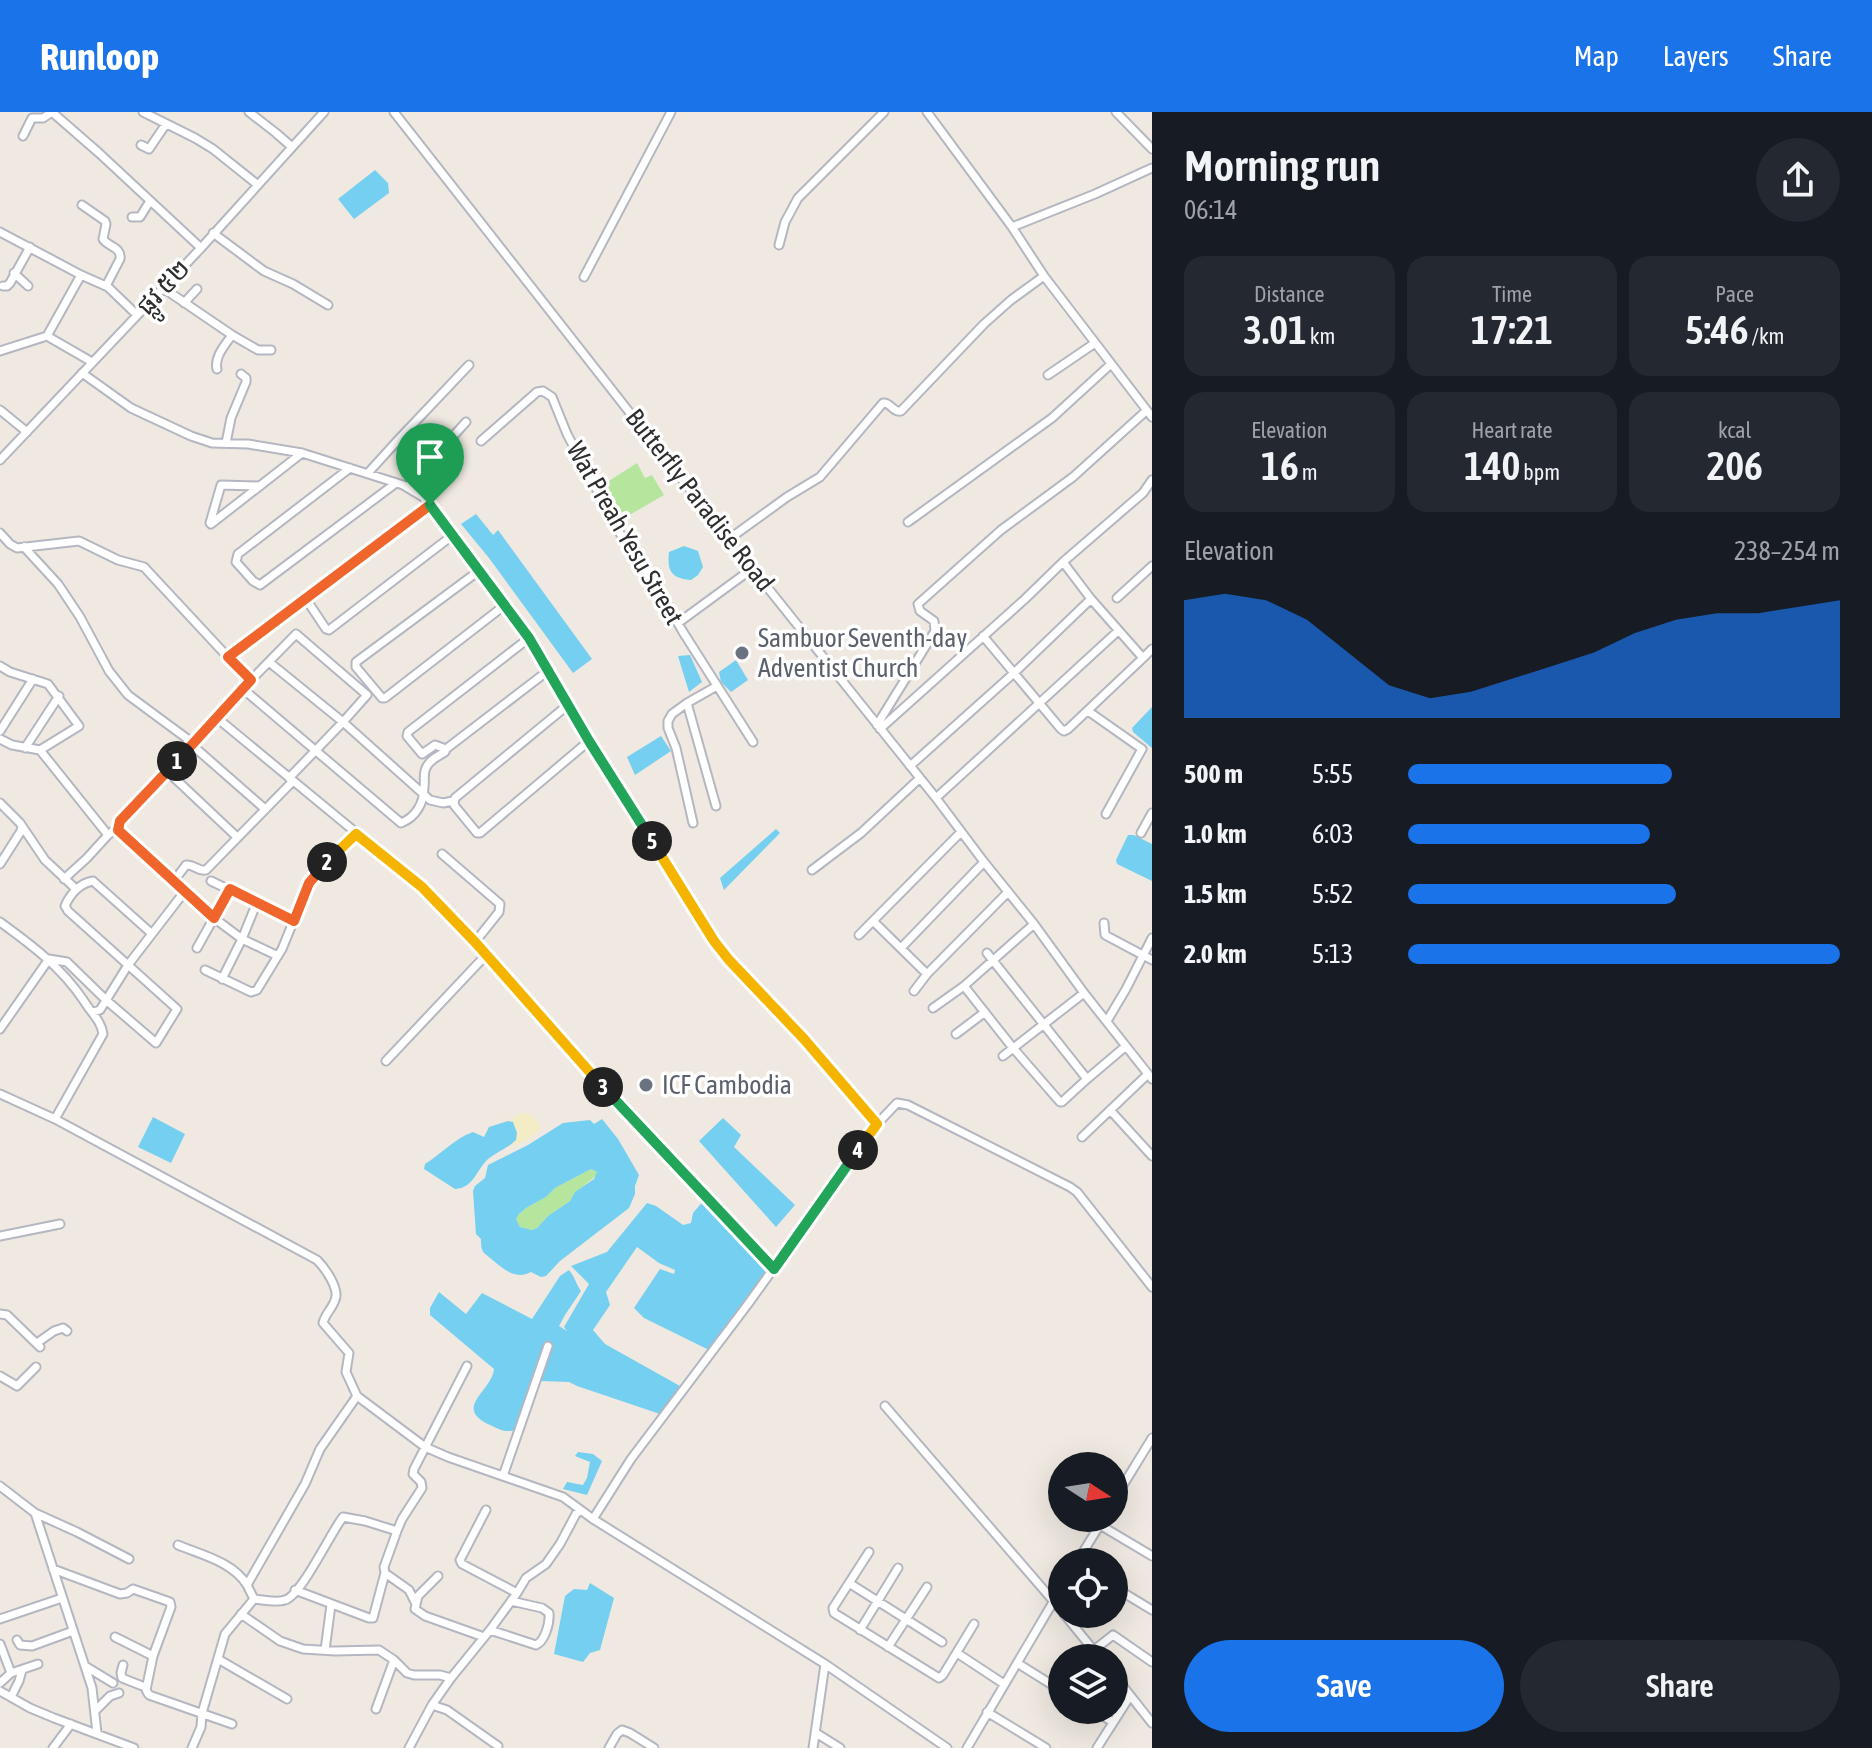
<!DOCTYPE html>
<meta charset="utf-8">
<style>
body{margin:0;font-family:"Asap Condensed","Noto Sans Khmer",sans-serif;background:#242831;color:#f1f3f6;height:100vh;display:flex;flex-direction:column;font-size:30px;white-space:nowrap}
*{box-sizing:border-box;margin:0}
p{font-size:26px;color:#9ea1a6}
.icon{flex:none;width:44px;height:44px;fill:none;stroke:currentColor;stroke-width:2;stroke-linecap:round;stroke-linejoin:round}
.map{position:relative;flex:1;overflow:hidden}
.drawer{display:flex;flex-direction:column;background:#171b24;width:720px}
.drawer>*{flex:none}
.needle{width:52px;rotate:102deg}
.tools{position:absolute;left:1048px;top:1340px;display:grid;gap:16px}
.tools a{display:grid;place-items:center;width:80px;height:80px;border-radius:50%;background:#171b24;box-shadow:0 8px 32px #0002;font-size:40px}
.pin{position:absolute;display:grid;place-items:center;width:68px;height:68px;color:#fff;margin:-82px -34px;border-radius:50% 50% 50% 0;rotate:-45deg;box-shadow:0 0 8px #0007}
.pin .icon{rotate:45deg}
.km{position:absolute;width:40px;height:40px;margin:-20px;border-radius:50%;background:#222;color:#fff;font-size:22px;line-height:40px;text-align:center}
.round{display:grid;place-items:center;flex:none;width:84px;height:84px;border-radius:42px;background:#242831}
.head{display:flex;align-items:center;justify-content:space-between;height:136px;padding:0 32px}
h1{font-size:44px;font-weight:600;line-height:60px}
.metrics{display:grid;grid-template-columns:repeat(3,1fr);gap:12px;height:136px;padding:8px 32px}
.metrics div{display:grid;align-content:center;border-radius:20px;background:#242831;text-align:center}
.metrics b{font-size:40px;font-weight:600}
.metrics small{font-size:22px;font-weight:400}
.metrics p{font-size:22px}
.chart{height:224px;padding:16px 32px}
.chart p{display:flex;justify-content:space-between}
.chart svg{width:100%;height:144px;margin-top:8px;fill:#1a73e8;opacity:.7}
.primary-button{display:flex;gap:16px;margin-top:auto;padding:16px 32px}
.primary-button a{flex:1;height:92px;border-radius:48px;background:#1a73e8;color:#fff;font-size:32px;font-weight:600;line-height:92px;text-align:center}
.primary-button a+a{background:#242831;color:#f1f3f6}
ul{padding:0 32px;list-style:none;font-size:26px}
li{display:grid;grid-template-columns:128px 96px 1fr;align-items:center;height:60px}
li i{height:20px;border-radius:10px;background:#1a73e8}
header{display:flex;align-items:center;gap:48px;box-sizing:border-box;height:112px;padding:0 40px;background:#1a73e8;color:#fff}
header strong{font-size:38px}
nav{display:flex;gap:44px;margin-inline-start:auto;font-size:28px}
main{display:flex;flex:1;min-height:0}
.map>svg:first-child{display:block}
.green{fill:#b6e59e}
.sand{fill:#f3ecc5}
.water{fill:#75cff0;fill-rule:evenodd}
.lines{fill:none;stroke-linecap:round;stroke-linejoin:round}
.minor-casing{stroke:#b4b7c1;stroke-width:11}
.minor{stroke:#fff;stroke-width:7}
.split-1-casing{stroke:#fff;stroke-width:16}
.split-2-casing{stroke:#fff;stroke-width:16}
.split-3-casing{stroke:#fff;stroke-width:16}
.split-4-casing{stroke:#fff;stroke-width:16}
.split-5-casing{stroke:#fff;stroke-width:16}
.split-6-casing{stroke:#fff;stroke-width:16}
.split-1{stroke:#f0652b;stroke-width:10}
.split-2{stroke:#f0652b;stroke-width:10}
.split-3{stroke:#f5b400;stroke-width:10}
.split-4{stroke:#22a559;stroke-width:10}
.split-5{stroke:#f5b400;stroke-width:10}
.split-6{stroke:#22a559;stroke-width:10}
.worship-dot{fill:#6b7280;stroke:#fff;stroke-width:3}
.labels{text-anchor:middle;stroke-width:7;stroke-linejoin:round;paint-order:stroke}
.street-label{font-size:26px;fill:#2e2e2e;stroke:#fff}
.worship-label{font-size:26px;fill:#5b616d;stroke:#fff;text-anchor:start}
</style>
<header>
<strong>Runloop</strong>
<nav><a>Map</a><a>Layers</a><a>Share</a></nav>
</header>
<main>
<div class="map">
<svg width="1152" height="1636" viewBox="0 0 1152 1636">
<rect width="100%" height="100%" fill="#efe9e1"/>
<path class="green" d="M637,351L645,366L652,363L664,383L619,409L601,374Z
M591,1057L597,1060V1063L576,1080L570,1089L548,1104L537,1116L532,1118L520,1115L516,1107L519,1102L526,1096L546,1085L555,1076Z"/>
<path class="sand" d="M521,1001C532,1000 536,1008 541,1016C533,1025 522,1032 510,1034L516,1028L513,1010L508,1009Z"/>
<path class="water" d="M375,58L388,71L389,81L354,107L338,87Z
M476,402L493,423L498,418L592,547L573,561L489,446L461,412Z
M684,434L698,439L703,455L698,463L691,468C671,466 667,459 669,440Z
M690,543L702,570L689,580L678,544Z
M736,548L748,568L731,580L721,570L719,560Z
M1152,595V636L1133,620L1132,616Z
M661,624L671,639L635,663L627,645Z
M776,717L780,721L724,778L720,766Z
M1128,723H1134L1152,732V769L1117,752L1116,748Z
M153,1005L185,1022L171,1051L138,1035Z
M723,1006L741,1023L734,1035L795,1093L776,1115L699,1029Z
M602,1007L618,1027L639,1063L635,1074V1082L629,1096L560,1149L546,1164L541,1165L531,1160C514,1169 501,1155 489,1145C487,1143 485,1142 484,1141C481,1137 481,1132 481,1127L476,1122L473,1079L475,1074L485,1066L488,1053L528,1033L563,1011L590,1008L594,1012ZM591,1057L597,1060L594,1067L575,1080L570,1089L548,1104L537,1116L532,1118L520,1115L516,1107L519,1102L526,1096L546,1085L555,1076Z
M508,1009L513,1010L517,1021L516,1028C508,1036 497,1040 488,1047C476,1058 474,1076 455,1077L424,1057L425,1052C440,1043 455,1026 473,1020L484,1025L489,1015Z
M705,1087L771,1157L709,1238L644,1206L634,1196L660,1157L674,1162L675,1158L659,1151L637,1135L606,1180L610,1193L593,1218L605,1232L680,1274V1279L663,1303L577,1274L569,1270L541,1269L530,1300L520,1317C507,1321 502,1319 490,1313C452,1296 492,1279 494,1257L430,1203V1196L439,1180L466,1202L482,1181L532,1207L560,1164L569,1158C575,1165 576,1172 581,1179L565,1203L559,1214L567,1219L564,1215L589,1172L571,1154L607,1140L647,1091L656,1094L683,1113L691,1111L693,1101Z
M578,1340L593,1342L602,1349L587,1383L563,1377L567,1370L583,1373L587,1366L590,1350L575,1344Z
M590,1471L614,1486L600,1538L590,1541L583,1550L554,1542L565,1484L574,1477L587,1478Z"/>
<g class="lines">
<defs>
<path id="minor" d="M52,0L99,41L201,136
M143,0L195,26L213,37L258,73
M249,0L276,21L292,35
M394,0L739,440L936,686L984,750L1034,812L1084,881L1152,967
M927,0L1012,115L1044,164L1152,305
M1116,0L1152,37
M23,24L32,6H43L52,0
M141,33L149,37L166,12
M82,93L105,109L106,112L103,127C108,135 122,135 120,147L106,174
M132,105H140L150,89
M1012,115L1095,82L1152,56
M0,120L81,163L108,175L137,203
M213,121L264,159L293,172L328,193
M779,133L785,110L798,86L884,0
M14,161L28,174
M584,165L671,0
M3,174H7L10,171L30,135
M163,176L232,223L258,238H271
M184,191L197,177
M47,224L81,163
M0,239L47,224L92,250
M217,257C214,245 225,233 232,223
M82,261L131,296L191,324L212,331L248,332L302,341L403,373L423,385L529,526L589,629L714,829L729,848L804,927L877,1012
M1048,263L1095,231
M0,298L27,320
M481,329L537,280L543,279L552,285L567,322L630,440L652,466L683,520L753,630
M226,331L231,306L246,270V266L241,262
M0,348L201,136L324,0
M350,356L238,442L236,450L253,469L260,473L396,371
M368,361L398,328L469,253
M260,374L221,373L210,411L211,412L302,341
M407,375L466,310
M430,393L306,487L326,517L329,518L453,423
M908,410L1052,306L1111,252
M0,421L10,432L17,436L79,429L118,448L144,455L238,556L251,568
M729,427L787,385L820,365L883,291C891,290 893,301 901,299L984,212L1011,188L1044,164
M24,435L58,472L80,505L109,559L128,583L193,631
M480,458L356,550V555L382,586H385L505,493
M1117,486L1152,454
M678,511L753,456
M983,524L1061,617L1064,619L1068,617L1143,546L1091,487L1063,450
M529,526L408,620L407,624L422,642L435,633L446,637L549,558
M228,545L306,487
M1143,546L1152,537
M269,550L343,610L430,688L443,691L453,689
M0,554L10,560L48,572L79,614L40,638L12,633L0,627
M243,577L401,711C416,705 424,691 424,675C425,669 423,662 426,656C429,648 438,644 445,640L446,637
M687,591L672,602L668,609V616L676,636L693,711
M569,592L455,686L454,693L477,721H480L589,629
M1088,599L1142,637L1106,702
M217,606L422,775L475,830L591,962L774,1157
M877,613L935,519L934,509L920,499L918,492L1001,418L1073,365L1146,299
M880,617L1025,487L1063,450L1129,393L1143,381L1152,368
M0,619L33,567
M192,633L265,697
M25,636L59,584
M40,638L108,723L118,715
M910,654L1014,561L1091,487
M167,659L237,725
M936,686L1118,519
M0,691L20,711L45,748L76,777
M716,694L687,591L717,574
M1141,721L1152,701
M442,742L500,792L499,800L475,830
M0,752L21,719L22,715
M812,758L861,721L920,666
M64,767L87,746L108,723
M174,769L186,753C194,752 198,760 206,758L293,669
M211,769L294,809
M873,809L927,862
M0,810C33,834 61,855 84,889C91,901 101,908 103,922L55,1007
M1104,811L1105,823L1152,848
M859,823L961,720
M197,836L230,777
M901,836L984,750
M987,841L1087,967
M278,844L242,827L214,806L118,718V713L251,568L296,522L367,583L343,610L289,666
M205,858L251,880L257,878L282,837L309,771L332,744L356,722
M222,867L242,827L257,790
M964,874L1013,936L1060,990H1062L1087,967L1126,934
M914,879L927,862L1008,780
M933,896L964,874L1034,812
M93,900L100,898L128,853L185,779
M1107,909L1126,877L1152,826
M0,917L49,847L67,850L106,888L156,931L177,897L68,799L65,794C70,782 80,771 93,769L151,821
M956,922L985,900
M1003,944L1084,881
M386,949L486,843
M0,982L55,1007L317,1148C325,1156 340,1177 335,1188C332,1197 325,1202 323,1211L349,1241L346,1260L357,1284L425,1335L448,1345L563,1385L593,1407L825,1552L947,1636
M1110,998L1152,1044
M1082,1025L1148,962
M0,1124L60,1112
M0,1202L7,1203L40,1235
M37,1231L54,1219L63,1216L67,1219
M0,1264L17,1274L36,1255
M885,1294L1062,1499
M503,1364L548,1234
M0,1374L35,1401L92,1576L97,1621
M1114,1388L1152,1326
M486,1398L460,1448L462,1452L517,1481
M35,1401L77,1420L129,1447
M593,1407L631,1347L748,1192L877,1012L897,991L908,993L1070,1075L1077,1080L1152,1175
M1100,1413L1152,1444
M397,1419L402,1407L422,1376L421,1370L413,1362L414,1357L467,1254
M178,1433C202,1443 233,1450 247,1473
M869,1440L833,1496L834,1501L939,1566L943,1563L974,1512
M1077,1450L1104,1406
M53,1457L120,1482L127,1481L133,1477L170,1490L171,1495L153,1544L146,1578L149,1583L232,1612
M385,1461L409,1478L416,1492
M438,1464L418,1484L415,1497L425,1504L484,1525
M849,1471L942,1530
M1114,1475L1152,1498
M254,1487C263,1488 276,1491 285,1488C301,1484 331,1420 343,1405L365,1409L397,1419L384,1455L385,1461L373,1506H369L295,1478
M254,1487L247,1473L305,1372L320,1337L357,1284
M241,1502L280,1529L303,1537L335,1539L379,1538L394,1548L407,1561L414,1563H440L451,1566
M1064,1502L1100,1546
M0,1507L62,1486
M490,1518L536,1533C545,1529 550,1511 549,1501L542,1496L511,1489
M860,1518L898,1456
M115,1525L153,1544
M17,1528L20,1533L32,1534L73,1519
M0,1532L11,1561
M888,1535L927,1475
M325,1538L331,1493
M1094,1538L1113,1523L1152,1550
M957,1541L1004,1572
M218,1547L287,1587
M1017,1551L1062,1579
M123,1553L121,1561L122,1566L145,1575
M85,1554L113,1571
M1114,1563L1152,1611
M0,1571L11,1561L38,1552
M0,1579L30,1596L54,1606L134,1636
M11,1585L19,1569L22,1558
M432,1593L447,1598L498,1634
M376,1597L394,1548
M1093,1598L1113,1610
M95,1599L110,1584L119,1581
M987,1600L1046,1636
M816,1621L840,1636
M53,1636L71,1612
M192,1636L201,1615L202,1601L225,1522L254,1487
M409,1636L432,1593L451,1566L490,1518L517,1481L526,1466L546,1452L560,1432L576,1402L580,1398
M609,1636L617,1622L622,1618L630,1621L654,1636
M813,1636L825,1552
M967,1636L1062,1475
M1097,1636L1130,1584"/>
</defs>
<use href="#minor" class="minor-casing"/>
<use href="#minor" class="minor"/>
</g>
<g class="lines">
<defs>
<path id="split-1" d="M177,649L251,568L228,545L430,393"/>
<path id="split-2" d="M177,649L120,709L118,718L214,806L230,777L294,809L309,771L327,750"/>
<path id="split-3" d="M327,750L356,722L422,775L475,830L603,975"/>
<path id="split-4" d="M603,975L774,1157L858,1038"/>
<path id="split-5" d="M652,729L714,829L729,848L804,927L877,1012L858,1038"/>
<path id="split-6" d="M430,393L529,526L589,629L652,729"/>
</defs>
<use href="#split-1" class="split-1-casing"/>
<use href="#split-2" class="split-2-casing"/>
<use href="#split-3" class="split-3-casing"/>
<use href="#split-4" class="split-4-casing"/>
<use href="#split-5" class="split-5-casing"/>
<use href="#split-6" class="split-6-casing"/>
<use href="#split-1" class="split-1"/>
<use href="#split-2" class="split-2"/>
<use href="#split-3" class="split-3"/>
<use href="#split-4" class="split-4"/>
<use href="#split-5" class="split-5"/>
<use href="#split-6" class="split-6"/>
</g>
<g class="worship-dot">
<circle cx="742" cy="541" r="8"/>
<circle cx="646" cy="973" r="8"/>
</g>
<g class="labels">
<g class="street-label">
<text transform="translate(163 175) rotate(-47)" y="9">ផ្លូវ ៥២</text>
<text transform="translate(700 388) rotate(52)" y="9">Butterfly Paradise Road</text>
<text transform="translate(625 421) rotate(60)" y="9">Wat Preah Yesu Street</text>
</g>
<g class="worship-label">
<text x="758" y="535">Sambuor Seventh-day<tspan x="758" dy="30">Adventist Church</tspan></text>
<text x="662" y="982">ICF Cambodia</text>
</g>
</g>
</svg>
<div class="tools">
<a><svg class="needle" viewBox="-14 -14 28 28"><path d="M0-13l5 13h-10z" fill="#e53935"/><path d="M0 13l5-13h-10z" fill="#9ea1a6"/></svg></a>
<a><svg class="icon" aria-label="locate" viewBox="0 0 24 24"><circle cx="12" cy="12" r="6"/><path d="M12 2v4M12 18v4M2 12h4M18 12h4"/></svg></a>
<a><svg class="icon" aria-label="layers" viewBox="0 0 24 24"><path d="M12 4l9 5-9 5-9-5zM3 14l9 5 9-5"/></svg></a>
</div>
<div class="pin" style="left:430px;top:393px;background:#1e9e55"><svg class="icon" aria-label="arrive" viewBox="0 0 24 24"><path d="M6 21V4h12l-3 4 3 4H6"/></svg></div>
<b class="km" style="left:177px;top:649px">1</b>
<b class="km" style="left:327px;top:750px">2</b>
<b class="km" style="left:603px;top:975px">3</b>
<b class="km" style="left:858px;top:1038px">4</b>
<b class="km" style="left:652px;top:729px">5</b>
</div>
<section class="drawer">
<div class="head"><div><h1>Morning run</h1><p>06:14</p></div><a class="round"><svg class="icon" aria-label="share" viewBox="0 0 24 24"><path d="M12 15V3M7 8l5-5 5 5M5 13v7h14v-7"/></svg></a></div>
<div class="metrics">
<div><p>Distance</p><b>3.01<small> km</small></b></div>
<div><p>Time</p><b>17:21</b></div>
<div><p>Pace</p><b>5:46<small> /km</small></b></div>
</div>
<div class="metrics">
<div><p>Elevation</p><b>16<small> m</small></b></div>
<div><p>Heart rate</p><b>140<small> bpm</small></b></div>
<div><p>kcal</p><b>206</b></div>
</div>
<div class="chart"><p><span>Elevation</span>238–254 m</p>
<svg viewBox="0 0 160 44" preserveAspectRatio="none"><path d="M0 44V8L10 6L20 8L30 14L40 24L50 34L60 38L70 36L80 32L90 28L100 24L110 18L120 14L130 12L140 12L150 10L160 8V44z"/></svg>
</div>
<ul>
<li><b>500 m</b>5:55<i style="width:61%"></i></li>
<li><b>1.0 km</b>6:03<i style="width:56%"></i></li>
<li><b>1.5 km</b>5:52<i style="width:62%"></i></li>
<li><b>2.0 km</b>5:13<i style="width:100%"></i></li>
</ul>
<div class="primary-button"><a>Save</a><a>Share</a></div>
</section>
</main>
